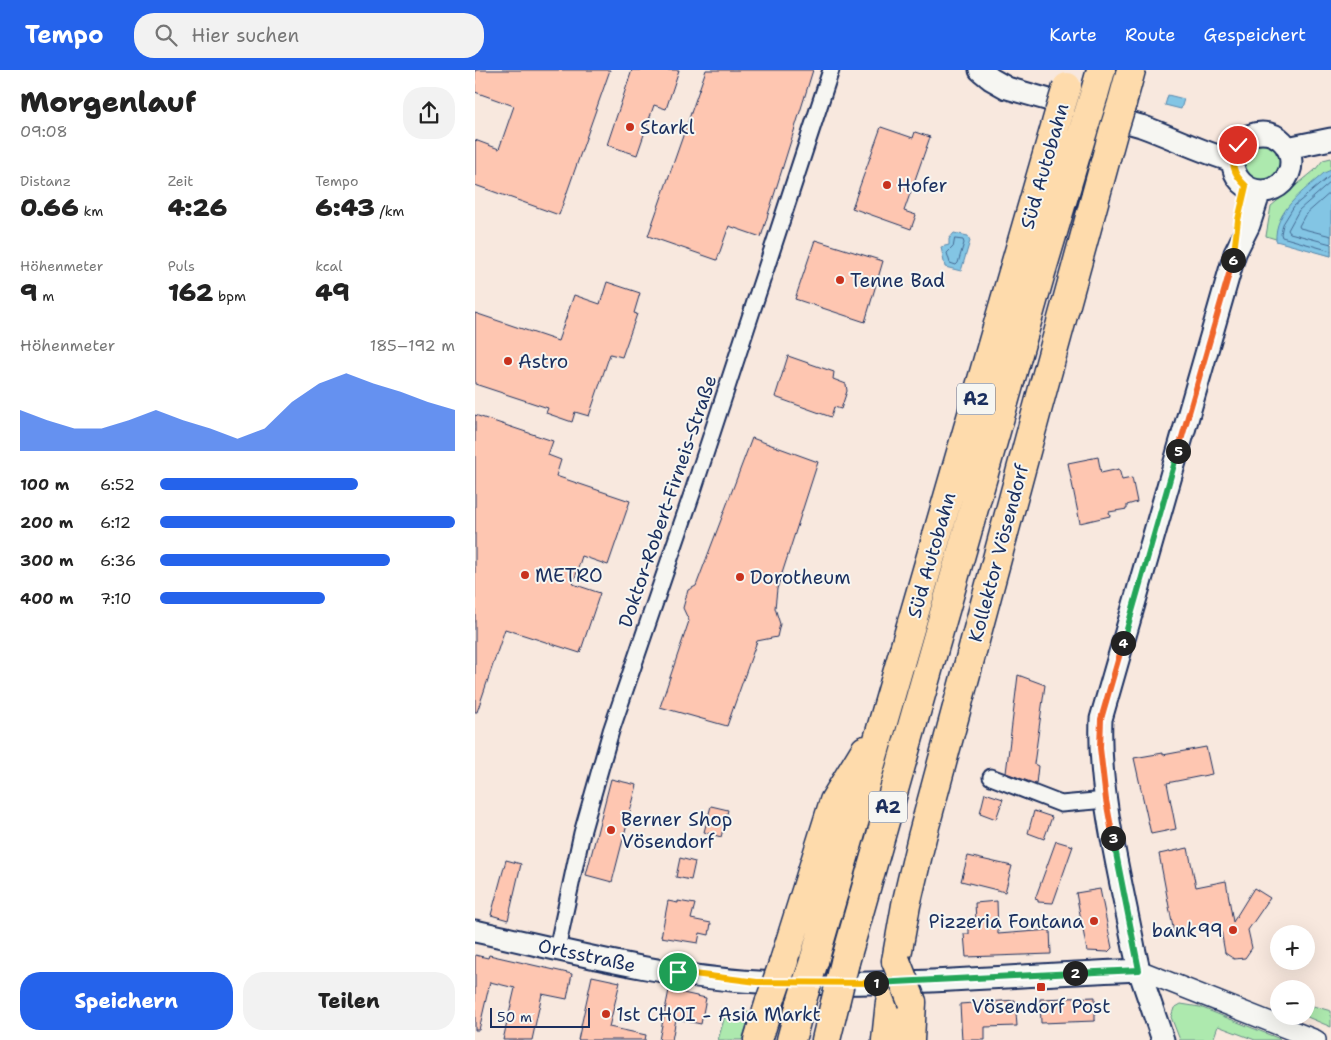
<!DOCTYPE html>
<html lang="de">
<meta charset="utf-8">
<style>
body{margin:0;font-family:"Shantell Sans",sans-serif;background:#f2f2f2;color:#222;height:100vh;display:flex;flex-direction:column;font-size:19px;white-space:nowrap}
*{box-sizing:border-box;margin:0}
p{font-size:16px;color:#767676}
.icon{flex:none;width:28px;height:28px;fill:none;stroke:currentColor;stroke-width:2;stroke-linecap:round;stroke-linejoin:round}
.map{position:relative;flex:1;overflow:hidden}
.sheet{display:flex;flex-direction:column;background:#fff;width:475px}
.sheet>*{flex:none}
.fabs{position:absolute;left:795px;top:855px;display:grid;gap:10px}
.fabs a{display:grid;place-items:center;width:45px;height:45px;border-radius:50%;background:#fff;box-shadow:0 5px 20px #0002;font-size:25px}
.scale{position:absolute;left:15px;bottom:12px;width:100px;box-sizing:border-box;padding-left:5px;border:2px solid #1b2f5e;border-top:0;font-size:14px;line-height:18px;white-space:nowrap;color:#1b2f5e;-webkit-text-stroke:4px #f6f6f2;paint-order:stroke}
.pin{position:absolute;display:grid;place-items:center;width:42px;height:42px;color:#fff;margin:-21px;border:2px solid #fff;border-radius:50%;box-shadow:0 1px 5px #0007}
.km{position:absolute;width:25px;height:25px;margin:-12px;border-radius:50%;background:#222;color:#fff;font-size:14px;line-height:25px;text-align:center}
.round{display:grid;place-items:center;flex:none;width:52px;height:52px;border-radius:20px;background:#f2f2f2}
.head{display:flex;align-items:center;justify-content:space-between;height:85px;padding:0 20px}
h1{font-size:28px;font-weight:800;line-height:38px}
.figures{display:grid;grid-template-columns:repeat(3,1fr);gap:8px;height:85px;padding:5px 20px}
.figures div{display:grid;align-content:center}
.figures b{font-size:25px;font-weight:800}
.figures small{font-size:14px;font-weight:400}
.figures p{font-size:14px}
.chart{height:140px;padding:10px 20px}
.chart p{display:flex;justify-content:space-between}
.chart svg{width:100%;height:90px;margin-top:5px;fill:#2563eb;opacity:.7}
.action{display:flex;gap:10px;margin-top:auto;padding:10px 20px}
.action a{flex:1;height:58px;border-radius:20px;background:#2563eb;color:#fff;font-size:20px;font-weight:800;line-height:58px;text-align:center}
.action a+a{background:#f2f2f2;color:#222}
ul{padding:0 20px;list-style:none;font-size:16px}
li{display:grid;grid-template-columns:80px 60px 1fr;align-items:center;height:38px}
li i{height:12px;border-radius:6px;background:#2563eb}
header{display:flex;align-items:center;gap:30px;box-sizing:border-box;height:70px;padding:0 25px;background:#2563eb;color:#fff}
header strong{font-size:24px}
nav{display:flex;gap:28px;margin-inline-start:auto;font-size:18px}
.search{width:350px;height:45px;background:#f2f2f2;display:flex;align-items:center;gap:12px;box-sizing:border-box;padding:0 18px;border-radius:20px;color:#767676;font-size:19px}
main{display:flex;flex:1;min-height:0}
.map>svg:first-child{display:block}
.green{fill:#ade9ae;stroke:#648c86}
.water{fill:#83c5e4;stroke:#5989ae}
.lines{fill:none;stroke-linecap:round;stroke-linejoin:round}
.shore{stroke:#456b94;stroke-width:1}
.building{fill:#fec6b1;stroke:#1b2f5e}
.minor-casing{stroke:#1b2f5e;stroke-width:19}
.tertiary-casing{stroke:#1b2f5e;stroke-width:22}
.secondary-casing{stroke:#1b2f5e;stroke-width:25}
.motorway-casing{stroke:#1b2f5e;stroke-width:31}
.minor{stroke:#f6f6f2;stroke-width:15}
.tertiary{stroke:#f6f6f2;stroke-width:19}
.secondary{stroke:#f6f6f2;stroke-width:21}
.motorway{stroke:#fedbac;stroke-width:28}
.motorway-bridge-casing{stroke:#1b2f5e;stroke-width:31;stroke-linecap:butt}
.motorway-bridge{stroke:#fedbac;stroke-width:28}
.split-1-casing{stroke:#fff;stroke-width:10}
.split-2-casing{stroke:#fff;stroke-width:10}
.split-3-casing{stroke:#fff;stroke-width:10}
.split-4-casing{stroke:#fff;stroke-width:10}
.split-5-casing{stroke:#fff;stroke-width:10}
.split-6-casing{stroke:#fff;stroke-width:10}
.split-7-casing{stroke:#fff;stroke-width:10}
.split-1{stroke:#f5b400;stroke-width:6}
.split-2{stroke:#22a559;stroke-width:6}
.split-3{stroke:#22a559;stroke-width:6}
.split-4{stroke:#f0652b;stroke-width:6}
.split-5{stroke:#22a559;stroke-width:6}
.split-6{stroke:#f0652b;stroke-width:6}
.split-7{stroke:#f5b400;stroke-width:6}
.poi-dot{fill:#c8321e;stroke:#f6f6f2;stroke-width:2}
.labels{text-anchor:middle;stroke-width:4;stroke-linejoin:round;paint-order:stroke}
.shield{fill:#f6f6f2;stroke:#5d6b8a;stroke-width:1}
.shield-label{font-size:18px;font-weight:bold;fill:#1b2f5e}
.poi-label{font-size:19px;fill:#1b2f5e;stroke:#f6f6f2;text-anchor:start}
.street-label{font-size:19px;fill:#1b2f5e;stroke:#f6f6f2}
</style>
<header>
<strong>Tempo</strong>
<div class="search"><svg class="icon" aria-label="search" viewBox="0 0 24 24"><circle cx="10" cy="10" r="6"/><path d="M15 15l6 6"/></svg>Hier suchen</div>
<nav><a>Karte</a><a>Route</a><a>Gespeichert</a></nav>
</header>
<main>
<section class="sheet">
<div class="head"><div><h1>Morgenlauf</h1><p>09:08</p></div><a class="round"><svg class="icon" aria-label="share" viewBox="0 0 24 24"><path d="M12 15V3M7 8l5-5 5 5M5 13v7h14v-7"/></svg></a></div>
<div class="figures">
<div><p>Distanz</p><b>0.66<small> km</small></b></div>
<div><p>Zeit</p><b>4:26</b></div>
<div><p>Tempo</p><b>6:43<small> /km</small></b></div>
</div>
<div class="figures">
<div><p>Höhenmeter</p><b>9<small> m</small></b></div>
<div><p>Puls</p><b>162<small> bpm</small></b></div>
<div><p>kcal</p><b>49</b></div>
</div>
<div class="chart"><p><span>Höhenmeter</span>185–192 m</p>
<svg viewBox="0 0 160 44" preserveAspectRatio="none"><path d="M0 44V24L10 29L20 33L30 33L40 29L50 24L60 29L70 33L80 38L90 33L100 20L110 11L120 6L130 11L140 15L150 20L160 24V44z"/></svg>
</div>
<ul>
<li><b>100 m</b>6:52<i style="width:67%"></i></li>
<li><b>200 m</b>6:12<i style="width:100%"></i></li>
<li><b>300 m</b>6:36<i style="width:78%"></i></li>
<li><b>400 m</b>7:10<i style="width:56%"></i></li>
</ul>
<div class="action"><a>Speichern</a><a>Teilen</a></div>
</section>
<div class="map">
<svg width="856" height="970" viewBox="0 0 856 970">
<rect width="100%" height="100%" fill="#f8e8de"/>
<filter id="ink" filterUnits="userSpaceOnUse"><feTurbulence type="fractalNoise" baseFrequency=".02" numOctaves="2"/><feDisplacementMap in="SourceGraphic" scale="10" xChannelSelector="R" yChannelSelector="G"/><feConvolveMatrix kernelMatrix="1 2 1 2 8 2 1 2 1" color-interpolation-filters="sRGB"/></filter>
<g filter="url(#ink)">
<path class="green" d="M765 92a21 21 0 1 1 42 0a21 21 0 1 1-42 0Z
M856,88V186L791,166L796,136L840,100L848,90Z
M706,934L725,937L805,969V970H780L743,956L738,970H705L696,947L699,938Z
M831,934L856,941V957L830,946Z
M276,941L267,970H243L250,946Z"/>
<path class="water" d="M693,25L709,29L706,39L690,35Z
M856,100V186L801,171C799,140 829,121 849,103Z
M479,163L493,166L495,171L486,201L470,197L466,177L474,175V169Z"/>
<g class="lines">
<path class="shore" d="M856,105L819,136L808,154L806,164L807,167L856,181
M856,112L824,140L813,160L815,163L856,174
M856,122L830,145L824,156L825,158L856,166
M480,169L488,170L489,173L483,193L481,195L475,193L472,183L478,177Z"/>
</g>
<path class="building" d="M0,0H135L84,145L0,115V70L24,79L39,36L0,22Z
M157,0H204L191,39L179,35L162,85L132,75Z
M231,0H338L286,167L254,156L242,190L173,166Z
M406,57L438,68L440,62L455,67L429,141L441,145L436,159L377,138Z
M340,170L408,191L390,252L320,229Z
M132,212L165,223L159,243L162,244L147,287L135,284L114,346L100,342L97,352L71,343L73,338L0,314V243L83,271L99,225L125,234Z
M313,286L359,302L358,309L371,314L372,321L366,339L359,337L356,347L300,327Z
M0,345L78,371L73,385L86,390L81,406L155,431L133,495L107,486L98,514L125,523L105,583L30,559L2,642H0Z
M277,368L343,392L302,519L300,538L305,554L302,567L282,571L252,656L185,637L214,551L208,538L213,520L221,516Z
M623,387L626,403L644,399L647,410L657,408L662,432L652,435V439L634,442L635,446L605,453L593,393Z
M543,605L570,615L559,694L563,696L561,714L531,703Z
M731,677L737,704L692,713L701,759L676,764L659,688L688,683V685Z
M136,709L162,715L137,812L111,805Z
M510,723L528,729L521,749L505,743Z
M236,736L253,740L246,767L229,762Z
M559,741L577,747L569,769L553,763Z
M581,771L598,776L578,833L563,832V830L560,829Z
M713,778L721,817L751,811L758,852L779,818L795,828L773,860L777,878L770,888L759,889L750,883L745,854L699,863L684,784Z
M493,786L537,796L530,822L486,811Z
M205,788L220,792L216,810L201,807Z
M31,790L46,794L33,850L16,845Z
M625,819L637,878L633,882L612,881L601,823Z
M193,831L203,833V831L220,834L216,849L236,853L234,865L225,863L223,873L186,867Z
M522,831L523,864L575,860L576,884L491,887L489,864H494V851H501L500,833Z
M0,885L13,888L14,885L97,904L92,929L67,924L57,970H28L40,918L15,912L4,960H0Z
M117,906L145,912L134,957L171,965L170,970H103Z
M194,920L231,928L226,954L201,949L197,970H184Z
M620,927V951L566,953L565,929Z
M540,930L542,956L510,957V970H487L485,934Z"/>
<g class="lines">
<defs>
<path id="minor" d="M516,707L586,734L631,730
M82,879L107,763L136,661L219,418L356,0"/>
<path id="tertiary" d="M664,900L841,970"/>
<path id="secondary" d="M505,0L516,9L532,18L666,56C697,67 726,82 758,91
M758 92a29 29 0 1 1 58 0a29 29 0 1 1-58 0Z
M812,78L856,69
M0,861C92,881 188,907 283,912C410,918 537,905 664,900
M688,970L664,900L659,878C645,805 623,723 626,649L760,183L774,155L785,121"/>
<path id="motorway" d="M619,25L626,0
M647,33L656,0
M309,891L359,731L390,680
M339,891L584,43
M421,891L431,835L447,767L561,344L639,59
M370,892L565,206L611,51
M283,970L295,931
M316,970L326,933
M351,970L360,933
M411,970L415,932
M435,970L437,932"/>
</defs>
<use href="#minor" class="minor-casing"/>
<use href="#tertiary" class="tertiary-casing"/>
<use href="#secondary" class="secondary-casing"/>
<use href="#motorway" class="motorway-casing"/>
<use href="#minor" class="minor"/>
<use href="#tertiary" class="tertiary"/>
<use href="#secondary" class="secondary"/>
<use href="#motorway" class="motorway"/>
<defs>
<path id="motorway-bridge" d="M584,43L592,17
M611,51L619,25
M639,59L647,33
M421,891L437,932
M295,931L309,891
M326,933L339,891
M360,933L370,892"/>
</defs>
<use href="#motorway-bridge" class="motorway-bridge-casing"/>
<use href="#motorway-bridge" class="motorway-bridge"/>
</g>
</g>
<g class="lines" filter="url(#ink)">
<defs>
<path id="split-1" d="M203,902L282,912L401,913"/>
<path id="split-2" d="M401,913L600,903"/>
<path id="split-3" d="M600,903L664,900L638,768"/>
<path id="split-4" d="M638,768L631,730L625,678L626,649L648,573"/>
<path id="split-5" d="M648,573L703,381"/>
<path id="split-6" d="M703,381L758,190"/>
<path id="split-7" d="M758,190L763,150L771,116C758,104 754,92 763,75"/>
</defs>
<use href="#split-1" class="split-1-casing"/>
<use href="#split-2" class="split-2-casing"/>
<use href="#split-3" class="split-3-casing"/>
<use href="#split-4" class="split-4-casing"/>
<use href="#split-5" class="split-5-casing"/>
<use href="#split-6" class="split-6-casing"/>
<use href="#split-7" class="split-7-casing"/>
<use href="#split-1" class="split-1"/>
<use href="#split-2" class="split-2"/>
<use href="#split-3" class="split-3"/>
<use href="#split-4" class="split-4"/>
<use href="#split-5" class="split-5"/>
<use href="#split-6" class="split-6"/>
<use href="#split-7" class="split-7"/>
</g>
<g class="poi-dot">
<circle cx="155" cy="57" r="5"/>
<circle cx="412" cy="115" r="5"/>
<circle cx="365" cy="210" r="5"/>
<circle cx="33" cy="291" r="5"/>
<circle cx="50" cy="505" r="5"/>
<circle cx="265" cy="507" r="5"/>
<circle cx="136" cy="760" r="5"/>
<circle cx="619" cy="851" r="5"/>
<circle cx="758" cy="860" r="5"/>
<rect x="561" y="912" width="10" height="10" rx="2.5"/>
<circle cx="131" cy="944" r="5"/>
</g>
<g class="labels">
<g class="shield">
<rect x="482" y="313.5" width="38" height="31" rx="4"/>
<rect x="394" y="721.5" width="38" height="31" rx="4"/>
</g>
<g class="shield-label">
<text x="501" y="335">A2</text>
<text x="413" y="743">A2</text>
</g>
<g class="poi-label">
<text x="165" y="64">Starkl</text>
<text x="422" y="122">Hofer</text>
<text x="375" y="217">Tenne Bad</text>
<text x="43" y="298">Astro</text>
<text x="60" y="512">METRO</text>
<text x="275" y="514">Dorotheum</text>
<text x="146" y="756">Berner Shop<tspan x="146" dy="22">Vösendorf</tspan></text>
<text x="609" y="858" text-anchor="end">Pizzeria Fontana</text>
<text x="748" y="867" text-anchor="end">bank99</text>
<text x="566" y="943" text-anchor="middle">Vösendorf Post</text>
<text x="141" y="951">1st CHOI - Asia Markt</text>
</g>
<g class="street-label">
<text transform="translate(569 96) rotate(-74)" y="7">Süd Autobahn</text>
<text transform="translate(192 431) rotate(-71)" y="7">Doktor-Robert-Firneis-Straße</text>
<text transform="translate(523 483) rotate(-75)" y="7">Kollektor Vösendorf</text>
<text transform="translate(456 485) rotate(-74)" y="7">Süd Autobahn</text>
<text transform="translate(112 885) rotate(12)" y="7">Ortsstraße</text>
</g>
</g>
</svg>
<div class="fabs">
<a>+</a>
<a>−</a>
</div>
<div class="scale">50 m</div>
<div class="pin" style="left:203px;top:902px;background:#1e9e55"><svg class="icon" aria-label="arrive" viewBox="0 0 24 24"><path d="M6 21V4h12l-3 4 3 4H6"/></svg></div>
<div class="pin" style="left:763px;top:75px;background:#d93025"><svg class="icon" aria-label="check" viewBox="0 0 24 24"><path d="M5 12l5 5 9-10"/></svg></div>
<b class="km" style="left:401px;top:913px">1</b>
<b class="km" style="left:600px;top:903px">2</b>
<b class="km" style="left:638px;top:768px">3</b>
<b class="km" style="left:648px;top:573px">4</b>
<b class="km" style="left:703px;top:381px">5</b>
<b class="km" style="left:758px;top:190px">6</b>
</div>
</main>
